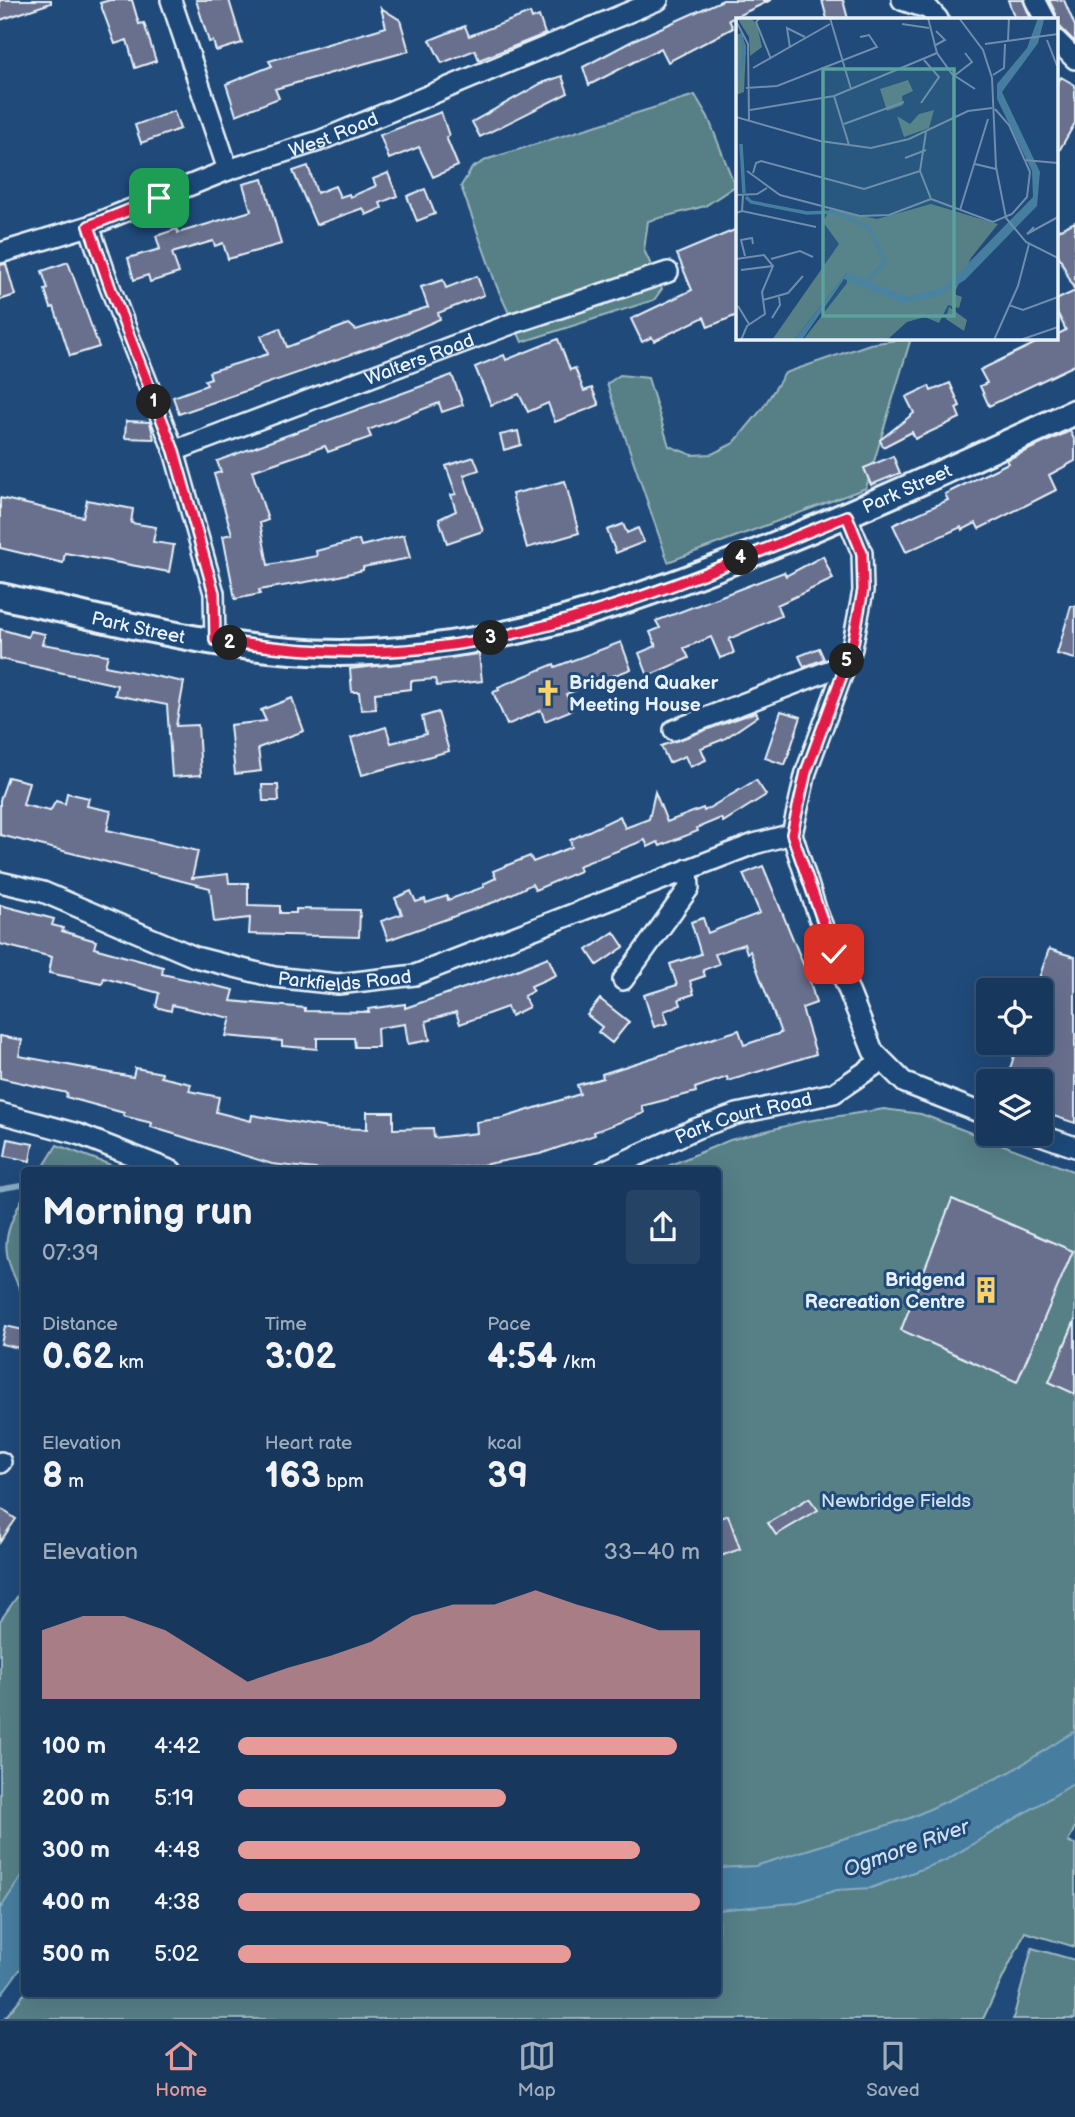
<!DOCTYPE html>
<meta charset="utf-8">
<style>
body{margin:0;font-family:"Balsamiq Sans",sans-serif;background:#244365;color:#f1f3f6;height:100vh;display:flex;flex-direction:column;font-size:26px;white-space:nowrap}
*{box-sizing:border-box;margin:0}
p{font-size:23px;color:#9eacbb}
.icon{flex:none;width:38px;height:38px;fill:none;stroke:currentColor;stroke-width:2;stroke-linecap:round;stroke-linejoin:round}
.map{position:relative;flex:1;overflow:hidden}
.drawer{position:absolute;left:21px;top:1167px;width:700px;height:830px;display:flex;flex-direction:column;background:#17385c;border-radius:7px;box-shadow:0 7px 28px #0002,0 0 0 2px #365272}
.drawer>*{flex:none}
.buttons{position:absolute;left:976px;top:978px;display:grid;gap:14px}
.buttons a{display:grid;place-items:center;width:77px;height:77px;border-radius:7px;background:#17385c;box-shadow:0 7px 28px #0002,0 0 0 2px #365272;font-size:35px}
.pin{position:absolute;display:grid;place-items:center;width:60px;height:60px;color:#fff;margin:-30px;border-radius:14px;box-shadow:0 4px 10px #0006}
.km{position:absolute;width:35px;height:35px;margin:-18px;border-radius:50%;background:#222;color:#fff;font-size:19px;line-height:35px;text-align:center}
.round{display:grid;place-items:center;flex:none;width:74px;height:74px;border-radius:7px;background:#244365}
.summary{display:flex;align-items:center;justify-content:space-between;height:119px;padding:0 21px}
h1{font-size:38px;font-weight:600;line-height:52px}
.stats{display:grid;grid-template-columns:repeat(3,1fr);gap:10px;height:119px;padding:7px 21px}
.stats div{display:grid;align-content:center}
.stats b{font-size:35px;font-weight:600}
.stats small{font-size:19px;font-weight:400}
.stats p{font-size:19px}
.chart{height:196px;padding:14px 21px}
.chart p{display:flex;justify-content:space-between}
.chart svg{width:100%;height:126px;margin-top:7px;fill:#e69b98;opacity:.7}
ul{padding:0 21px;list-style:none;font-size:23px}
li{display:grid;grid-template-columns:112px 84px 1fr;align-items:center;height:52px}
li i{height:18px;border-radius:9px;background:#e69b98}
.dock{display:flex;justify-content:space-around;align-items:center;height:98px;border-top:2px solid #365272;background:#17385c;font-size:19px;color:#9eacbb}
.dock a{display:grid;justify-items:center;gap:4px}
.dock .current{color:#e69b98}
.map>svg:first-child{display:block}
.green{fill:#567f86;stroke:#9fb8bf;stroke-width:2}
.water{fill:#467ea0;stroke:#87acc3;stroke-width:2}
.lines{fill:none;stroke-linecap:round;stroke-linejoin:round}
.stream{stroke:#87acc3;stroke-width:5}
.building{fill:#69708e;stroke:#e8f1f8;stroke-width:2}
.minor-casing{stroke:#e8f1f8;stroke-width:24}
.major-casing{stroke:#e8f1f8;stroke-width:30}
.minor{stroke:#1f4a7a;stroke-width:19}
.major{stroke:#1f4a7a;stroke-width:24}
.route-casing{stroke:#fff;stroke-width:14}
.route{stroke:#e11d48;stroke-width:9}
.labels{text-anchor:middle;stroke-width:6;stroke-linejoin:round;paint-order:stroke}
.street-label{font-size:19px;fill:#e8f1f8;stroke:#1f4a7a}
.poi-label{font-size:19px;font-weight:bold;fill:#e8f1f8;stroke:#1f4a7a;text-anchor:start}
.park-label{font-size:19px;fill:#d2e0e7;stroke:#1f4a7a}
.water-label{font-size:21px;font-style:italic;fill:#d0e0eb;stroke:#1f4a7a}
.inset-river{fill:none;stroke:#467ea0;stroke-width:3.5}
.inset-road{fill:none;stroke:#6f8dac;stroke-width:2}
.view{fill:#5ba19e;fill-opacity:0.15;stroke:#5ba19e;stroke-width:3.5}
.inset-edge{fill:none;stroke:#e8f1f8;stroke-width:3.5}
</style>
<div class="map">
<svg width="1075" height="2019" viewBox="0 0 1075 2019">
<rect width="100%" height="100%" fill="#1f4a7a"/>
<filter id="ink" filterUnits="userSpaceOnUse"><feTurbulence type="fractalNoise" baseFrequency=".0143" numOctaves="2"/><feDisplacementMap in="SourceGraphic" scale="14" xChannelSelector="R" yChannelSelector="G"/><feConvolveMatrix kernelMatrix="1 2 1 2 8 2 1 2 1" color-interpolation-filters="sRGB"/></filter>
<g filter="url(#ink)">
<path class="green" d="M695,95L708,117L735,186L705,206L648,221L644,250L662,289L654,300L522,342L497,287L461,186L472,168L488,159Z
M911,338L866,488L668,562L607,384L620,375L648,378L669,446L692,455L712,454L734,443L762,409L785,373L870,344Z
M884,1109L921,1114L1075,1172V1827L1068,1842L1075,1844V1947L1025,1932L983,2019H4L25,1993H718V1171H656L730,1140L801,1122Z
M57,1145L127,1171H41Z
M24,1195V1298C1,1250 0,1242 24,1195Z
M24,1587V1873L0,1909V1621Z
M1032,1948L1075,1960V2019H1013Z"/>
<path class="water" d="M1075,1731V1783L946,1860L871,1888L837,1890L795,1903L718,1910V1868L755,1866L910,1818L1010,1772Z
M24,1873V1964L0,1996V1909Z"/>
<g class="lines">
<path class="stream" d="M54,1171H82
M0,1189L24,1185"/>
</g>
<path class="building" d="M0,0H51V3L0,20Z
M110,0H132L139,24L144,23L156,61L135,68L127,40L115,44L100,3Z
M196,0H229L242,43L216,51L213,41L209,42Z
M723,0H771L729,20L733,28L668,62L661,48L589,85L583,67L638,38Z
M822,0H843L848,19H827Z
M1008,0H1023L1031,19H1015Z
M1049,0H1064L1075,26V42L1056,23V14Z
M381,8L400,20L409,51L275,89L279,98L236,115L226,84L272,66L269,61L386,27Z
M530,13L532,19L539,16L545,34L479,60L475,50L442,63L430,40L465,26L469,36Z
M562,76L568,93L480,137L472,122L542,83Z
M1061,77L1075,85V123L1056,156V86Z
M174,111L180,129L141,143L135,125Z
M441,112L449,136L446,137L458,166L433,177L419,147L389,159L380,135Z
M308,166L317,193L335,186L340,197L349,194L350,197L376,186L373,179L388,173L397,196L380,203L382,208L366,215L363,208L316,225L293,171Z
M263,179L281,244L228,259L223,243L215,246L213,241L172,253L179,273L150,282L148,275L134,280L128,258L160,249L156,236L177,229L178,233L251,211L243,184Z
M425,189L435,214L417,221L407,196Z
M1075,222V291L1056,250V231Z
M737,229V315L708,327L704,317L654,341L652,337L642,342L631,319L692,290L677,254Z
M68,262L99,347L70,356L54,307L51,308L45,290L48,289L42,271Z
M6,264L15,295L0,300V265Z
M477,276L484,295L438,313L440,319L387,342L179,414L173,397L207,385L205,380L211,378L209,372L268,354L261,336L280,328L287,347L349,324L356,330L428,307L421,287L443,280L446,288Z
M1075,291V365L989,406L980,386L987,383L980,370L1046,338H1056V335L1066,330L1056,310V300Z
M558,339L570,370L575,368L584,391L592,388L599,405L555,422L548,403L528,412L519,394L491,405L475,367L504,355L506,360Z
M452,375L463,405L442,412L439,403L368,430L371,437L328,452L325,446L252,471L268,520L260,523L268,565L317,556L316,551L359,540L361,546L404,535L410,558L363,567V570L335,577L259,590L260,594L235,599L223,536L232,534L214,474L221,472L217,461Z
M950,383L960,406L956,408L960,418L915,439L912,432L883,447L880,440L914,413L906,397L929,386L931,391Z
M126,421L150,422L154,439L125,438Z
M518,431L521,445L504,450L500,435Z
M1070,431L1075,441V461L1049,475L1056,490L979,529L976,523L962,530L961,527L906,552L893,525L948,500L945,494L1008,463L1006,460Z
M893,456L900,473L871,485L864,468Z
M474,457L479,470L464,475L483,531L447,543L439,519L456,511L451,495L456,494L446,466Z
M565,481L579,533L527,548L512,494Z
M0,498L83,517L87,500L133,509L131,523L156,527L153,542L174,545L169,572L65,553L63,563L0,548Z
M623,524L627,533L638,528L644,542L616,553L607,530Z
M823,556L833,579L777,605L781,616L729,639L734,653L720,658L711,637L684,648L689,658L648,676L639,653L656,646L650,632L660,628L656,621L784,572L786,576Z
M1071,606H1075V659L1057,654Z
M0,629L28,637L30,631L45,634L42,644L108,655L105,666L184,682L176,726L198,725L201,775L172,777L167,705L115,695L117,685L0,659Z
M621,642L631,669L566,694L572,710L545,721L541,710L507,725L493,692L499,690L498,687L554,664L555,667Z
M819,648L824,659L804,667L799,656Z
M479,654L482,681L437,686L435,679L411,681V689L375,693L376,709L361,710L359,692H352L350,669Z
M292,698L304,731L258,748L261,771L235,774L230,725L266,721L261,710Z
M781,711L801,717L785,765L765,758Z
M438,712L449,751L362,775L351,738L386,727L391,743L426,734L422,717Z
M756,712L758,716L724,739L701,748L706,760L690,767L685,756L669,763L661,746Z
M8,777L29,782L23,805L50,811L56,801L65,804L67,793L89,798L87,806L111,811L107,830L198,851L192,878L228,874L229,883H248V905L280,906V913H296V909L360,910L359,937L249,934L250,918L214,922L210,888L0,835V800Z
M756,780L766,795L723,822L721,818L697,828L698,831L660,846L658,842L648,847L645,840L578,866L580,871L535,890L532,884L497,901L388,940L381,921L402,914L395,898L411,891L416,902L425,899L426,903L447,896L448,900L484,887L483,884L496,878L493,871L530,856L533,862L572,847L570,840L620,816L625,828L649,819L655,792L667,822L703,808L704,811Z
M262,785H278L279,801H263Z
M763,866L809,978L816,1003L802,1008L816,1054L728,1081L727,1077L695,1088L696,1092L642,1106L644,1113L594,1132L595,1135L540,1154L482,1165L429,1171H332L272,1164L151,1127L152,1123L123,1116L124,1113L66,1097L67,1093L0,1078V1036L22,1040L19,1056L133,1077L135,1068L162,1073L161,1077L191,1084L189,1091L219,1097L216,1112L251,1121L252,1115L328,1128L367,1129V1112H393V1129L433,1128L434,1138L477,1133L476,1122L503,1118L580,1094L577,1085L603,1078L602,1074L739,1030L744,1045L781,1033L750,951L747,953L744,944L715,954L719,964L703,970L705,976L690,981L694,994L679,999L681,1005L664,1011L668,1023L654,1027L644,995L677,985L670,964L701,954L691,922L703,918L708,933L760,913L743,874Z
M0,905L54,919L52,925L63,928L62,931L96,941L94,948L163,967L162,974L234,990L231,1001L305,1008V1011L369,1012L368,1009L405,1004V1008L514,971L548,957L556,975L531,986L533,991L524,996L529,1007L511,1016L507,1007L460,1024L456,1012L426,1021L430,1040L408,1044L405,1024L377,1028L378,1047H355L354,1038H317V1049L282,1046V1041L226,1036L231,1018L172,1005L171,1011L156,1007L159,993L104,978L102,984L49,973L52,957L0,944Z
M614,932L624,947L597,965L587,950Z
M1049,949L1075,957V1123L1041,1112V1082H1006L1018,1043H1041V990H1035Z
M600,999L629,1022L612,1043L598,1032L602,1027L587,1015Z
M8,1139L33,1144L30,1161L5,1156Z
M952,1199L1073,1251L1017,1382L901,1330Z
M1075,1320V1394L1049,1382Z
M5,1326L24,1330V1349L1,1344Z
M809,1498L818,1510L776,1535L768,1523Z
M0,1508L16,1519L0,1542Z
M728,1515L740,1549L718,1557V1519Z"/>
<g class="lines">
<defs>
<g id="minor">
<path d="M171,0L228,170"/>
<path d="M902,0L929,9L938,19"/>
<path d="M1035,0L1045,19"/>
<path d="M1056,40L1075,59"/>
<path d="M89,226L110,287L174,451L214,593L215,641"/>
<path id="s1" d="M0,253L89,226L228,170L319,141L658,0"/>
<path id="s2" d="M174,451L514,323L668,272"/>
<path d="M847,517L862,553L863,591L852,648L806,772L792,834L817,912L873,1051L905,1083L989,1116"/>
<path d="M674,730L846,664"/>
<path id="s3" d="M0,882L43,892L195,957L274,977L338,984L415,975L754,844L792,834"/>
<path d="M623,980L689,888L688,869"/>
<path d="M0,1113L78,1134L172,1171"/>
<path d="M1038,1134L1075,1147"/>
<path id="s4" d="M604,1171L695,1129L737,1114L834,1093L881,1061"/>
<path d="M0,1463L1,1462"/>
</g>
<g id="major">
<path id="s5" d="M0,596C111,620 225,653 340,653C481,652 613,609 744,557C856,513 965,462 1075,412"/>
</g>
</defs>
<use href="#minor" class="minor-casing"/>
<use href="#major" class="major-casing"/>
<use href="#minor" class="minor"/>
<use href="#major" class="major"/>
</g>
</g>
<g class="lines" filter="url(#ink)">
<defs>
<path id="route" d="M159,198L89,226L110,287L174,451L214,593L215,640C273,648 330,654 390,651C550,643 700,575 847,516L862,553L863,590L852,648L806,772L792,834L834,954"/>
</defs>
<use href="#route" class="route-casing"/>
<use href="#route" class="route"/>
</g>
<defs>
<symbol id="church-bare" viewBox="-9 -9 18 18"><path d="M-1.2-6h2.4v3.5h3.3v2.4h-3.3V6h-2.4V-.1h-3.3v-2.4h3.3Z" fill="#ffd166" stroke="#1f4a7a" stroke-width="2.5" paint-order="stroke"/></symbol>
<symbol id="building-bare" viewBox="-9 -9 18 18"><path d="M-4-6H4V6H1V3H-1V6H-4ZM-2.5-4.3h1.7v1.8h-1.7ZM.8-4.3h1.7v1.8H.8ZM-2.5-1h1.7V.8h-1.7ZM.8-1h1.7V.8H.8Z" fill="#ffd166" stroke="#1f4a7a" stroke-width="2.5" paint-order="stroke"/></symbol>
</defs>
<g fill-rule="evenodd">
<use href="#church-bare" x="529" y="674" width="38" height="38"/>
<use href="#building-bare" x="967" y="1271" width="38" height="38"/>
</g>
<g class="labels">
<g class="street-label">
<text dy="7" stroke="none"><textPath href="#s1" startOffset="354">West Road</textPath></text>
<text dy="7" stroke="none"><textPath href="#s2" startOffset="262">Walters Road</textPath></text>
<text dy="7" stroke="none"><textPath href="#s5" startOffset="940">Park Street</textPath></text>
<text dy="7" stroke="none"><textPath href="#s5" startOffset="142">Park Street</textPath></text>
<text dy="7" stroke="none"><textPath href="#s3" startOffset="362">Parkfields Road</textPath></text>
<text dy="7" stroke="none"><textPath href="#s4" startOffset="150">Park Court Road</textPath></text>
</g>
<g class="poi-label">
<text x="569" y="689">Bridgend Quaker<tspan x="569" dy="22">Meeting House</tspan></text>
<text x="965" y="1286" text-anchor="end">Bridgend<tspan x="965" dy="22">Recreation Centre</tspan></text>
</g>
<g class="park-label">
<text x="896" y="1507">Newbridge Fields</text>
</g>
<g class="water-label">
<text transform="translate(906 1848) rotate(-20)" y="7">Ogmore River</text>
</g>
</g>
<g transform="translate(736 18)">
<rect width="322" height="322" fill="#1f4a7a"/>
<path d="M1,0H15L21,7L26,29L14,38L13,19ZM5,15L10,28L8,74L0,77V17ZM172,62L177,73L166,78L167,87L151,93L144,71ZM198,92L193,110L168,119L161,98L174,106L183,96ZM195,186L262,206L235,240L218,276L226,279L223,290L212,287L203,305L189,299L171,304L151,322H67L111,265V255L58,322H36L103,226L87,204L94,191L141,201ZM213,289L231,302L228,313L210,301Z" fill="#567f86"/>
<path d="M302,0L308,2L302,25L266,74L304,154L301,188L229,262L203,278L167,285L108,261L66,322H58L111,255L172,279L210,268L297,179L296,153L261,81V66L291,30Z" fill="#467ea0"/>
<path class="inset-river" d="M0,64L8,36L5,16M5,126L8,175M10,179L15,184L71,195L97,194L133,209L149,244L131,262"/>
<path class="inset-road" d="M24,0L20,4L35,41M94,0L115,71M192,0L201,35L216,56L239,71M223,0L247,32L256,60L260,149L270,200L290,224L322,240M0,3L12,26L13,102M166,6L193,10M272,22L273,0M311,22L321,48M249,26L322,16M198,28L209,22L200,13M54,30L51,10L69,19M17,50L94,6M257,57L268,50L269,26M218,58L236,44L229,35M10,70L41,68L141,29L133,17L124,19M98,78L113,127M185,85L203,59L188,42M14,92L98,78L201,35M0,99L84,123L135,130L173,121L232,93L256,90M108,106L168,84M190,114L184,153L195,181M169,140L190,132M288,142L322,145M239,146L260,151M11,153L44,177L124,198L153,197L195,181M17,155L20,145L25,143L128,171L184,153M0,177L21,176L31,170M195,181L257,204L276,196L291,179L294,154L273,107L259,91M224,192L252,101M6,193L80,209M0,195L6,193L7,177M298,209L291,216L322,199M9,238L5,222L16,220L17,226M0,241L28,237L37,248L26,274L29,296L11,308L5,322M35,241L64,233L77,239M5,252L37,248M27,282L52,275L67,258M273,287L287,292L322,279M2,288L13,306M36,300L44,287L43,279M258,322L282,268L293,226M284,322L322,309"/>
<path class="view" d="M87,51H218V298H87Z"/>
<rect width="322" height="322" class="inset-edge"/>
</g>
</svg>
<div class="buttons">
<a><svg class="icon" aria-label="locate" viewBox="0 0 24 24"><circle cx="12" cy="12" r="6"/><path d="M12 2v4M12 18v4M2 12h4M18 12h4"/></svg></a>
<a><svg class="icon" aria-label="layers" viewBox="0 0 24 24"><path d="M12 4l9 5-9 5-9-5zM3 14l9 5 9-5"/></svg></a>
</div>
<div class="pin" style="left:159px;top:198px;background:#1e9e55"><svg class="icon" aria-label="arrive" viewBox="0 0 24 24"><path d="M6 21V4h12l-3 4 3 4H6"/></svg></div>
<div class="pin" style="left:834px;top:954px;background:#d93025"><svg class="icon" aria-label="check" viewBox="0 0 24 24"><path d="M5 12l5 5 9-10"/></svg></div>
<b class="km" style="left:154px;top:402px">1</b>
<b class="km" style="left:230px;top:643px">2</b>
<b class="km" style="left:491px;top:638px">3</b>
<b class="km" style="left:741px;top:558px">4</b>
<b class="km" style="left:847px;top:661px">5</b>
<section class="drawer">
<div class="summary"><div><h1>Morning run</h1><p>07:39</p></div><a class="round"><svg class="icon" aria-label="share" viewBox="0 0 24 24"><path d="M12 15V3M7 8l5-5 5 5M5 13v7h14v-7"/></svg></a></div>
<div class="stats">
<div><p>Distance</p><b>0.62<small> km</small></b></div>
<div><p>Time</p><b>3:02</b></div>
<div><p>Pace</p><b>4:54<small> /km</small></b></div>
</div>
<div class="stats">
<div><p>Elevation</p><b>8<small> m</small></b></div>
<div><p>Heart rate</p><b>163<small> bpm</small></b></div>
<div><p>kcal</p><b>39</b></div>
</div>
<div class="chart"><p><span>Elevation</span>33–40 m</p>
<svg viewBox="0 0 160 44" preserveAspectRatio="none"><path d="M0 44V20L10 15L20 15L30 20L40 29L50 38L60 33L70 29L80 24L90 15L100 11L110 11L120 6L130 11L140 15L150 20L160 20V44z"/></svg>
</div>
<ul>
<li><b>100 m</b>4:42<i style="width:95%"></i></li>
<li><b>200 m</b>5:19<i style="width:58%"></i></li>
<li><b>300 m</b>4:48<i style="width:87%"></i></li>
<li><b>400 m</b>4:38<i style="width:100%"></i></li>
<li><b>500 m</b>5:02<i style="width:72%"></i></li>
</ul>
</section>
</div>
<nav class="dock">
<a class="current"><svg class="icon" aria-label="home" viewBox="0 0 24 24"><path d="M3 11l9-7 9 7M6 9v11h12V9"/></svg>Home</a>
<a><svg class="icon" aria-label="map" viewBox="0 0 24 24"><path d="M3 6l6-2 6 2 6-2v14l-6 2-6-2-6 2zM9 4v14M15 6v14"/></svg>Map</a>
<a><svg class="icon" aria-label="saved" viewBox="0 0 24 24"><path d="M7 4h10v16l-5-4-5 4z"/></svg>Saved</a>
</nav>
